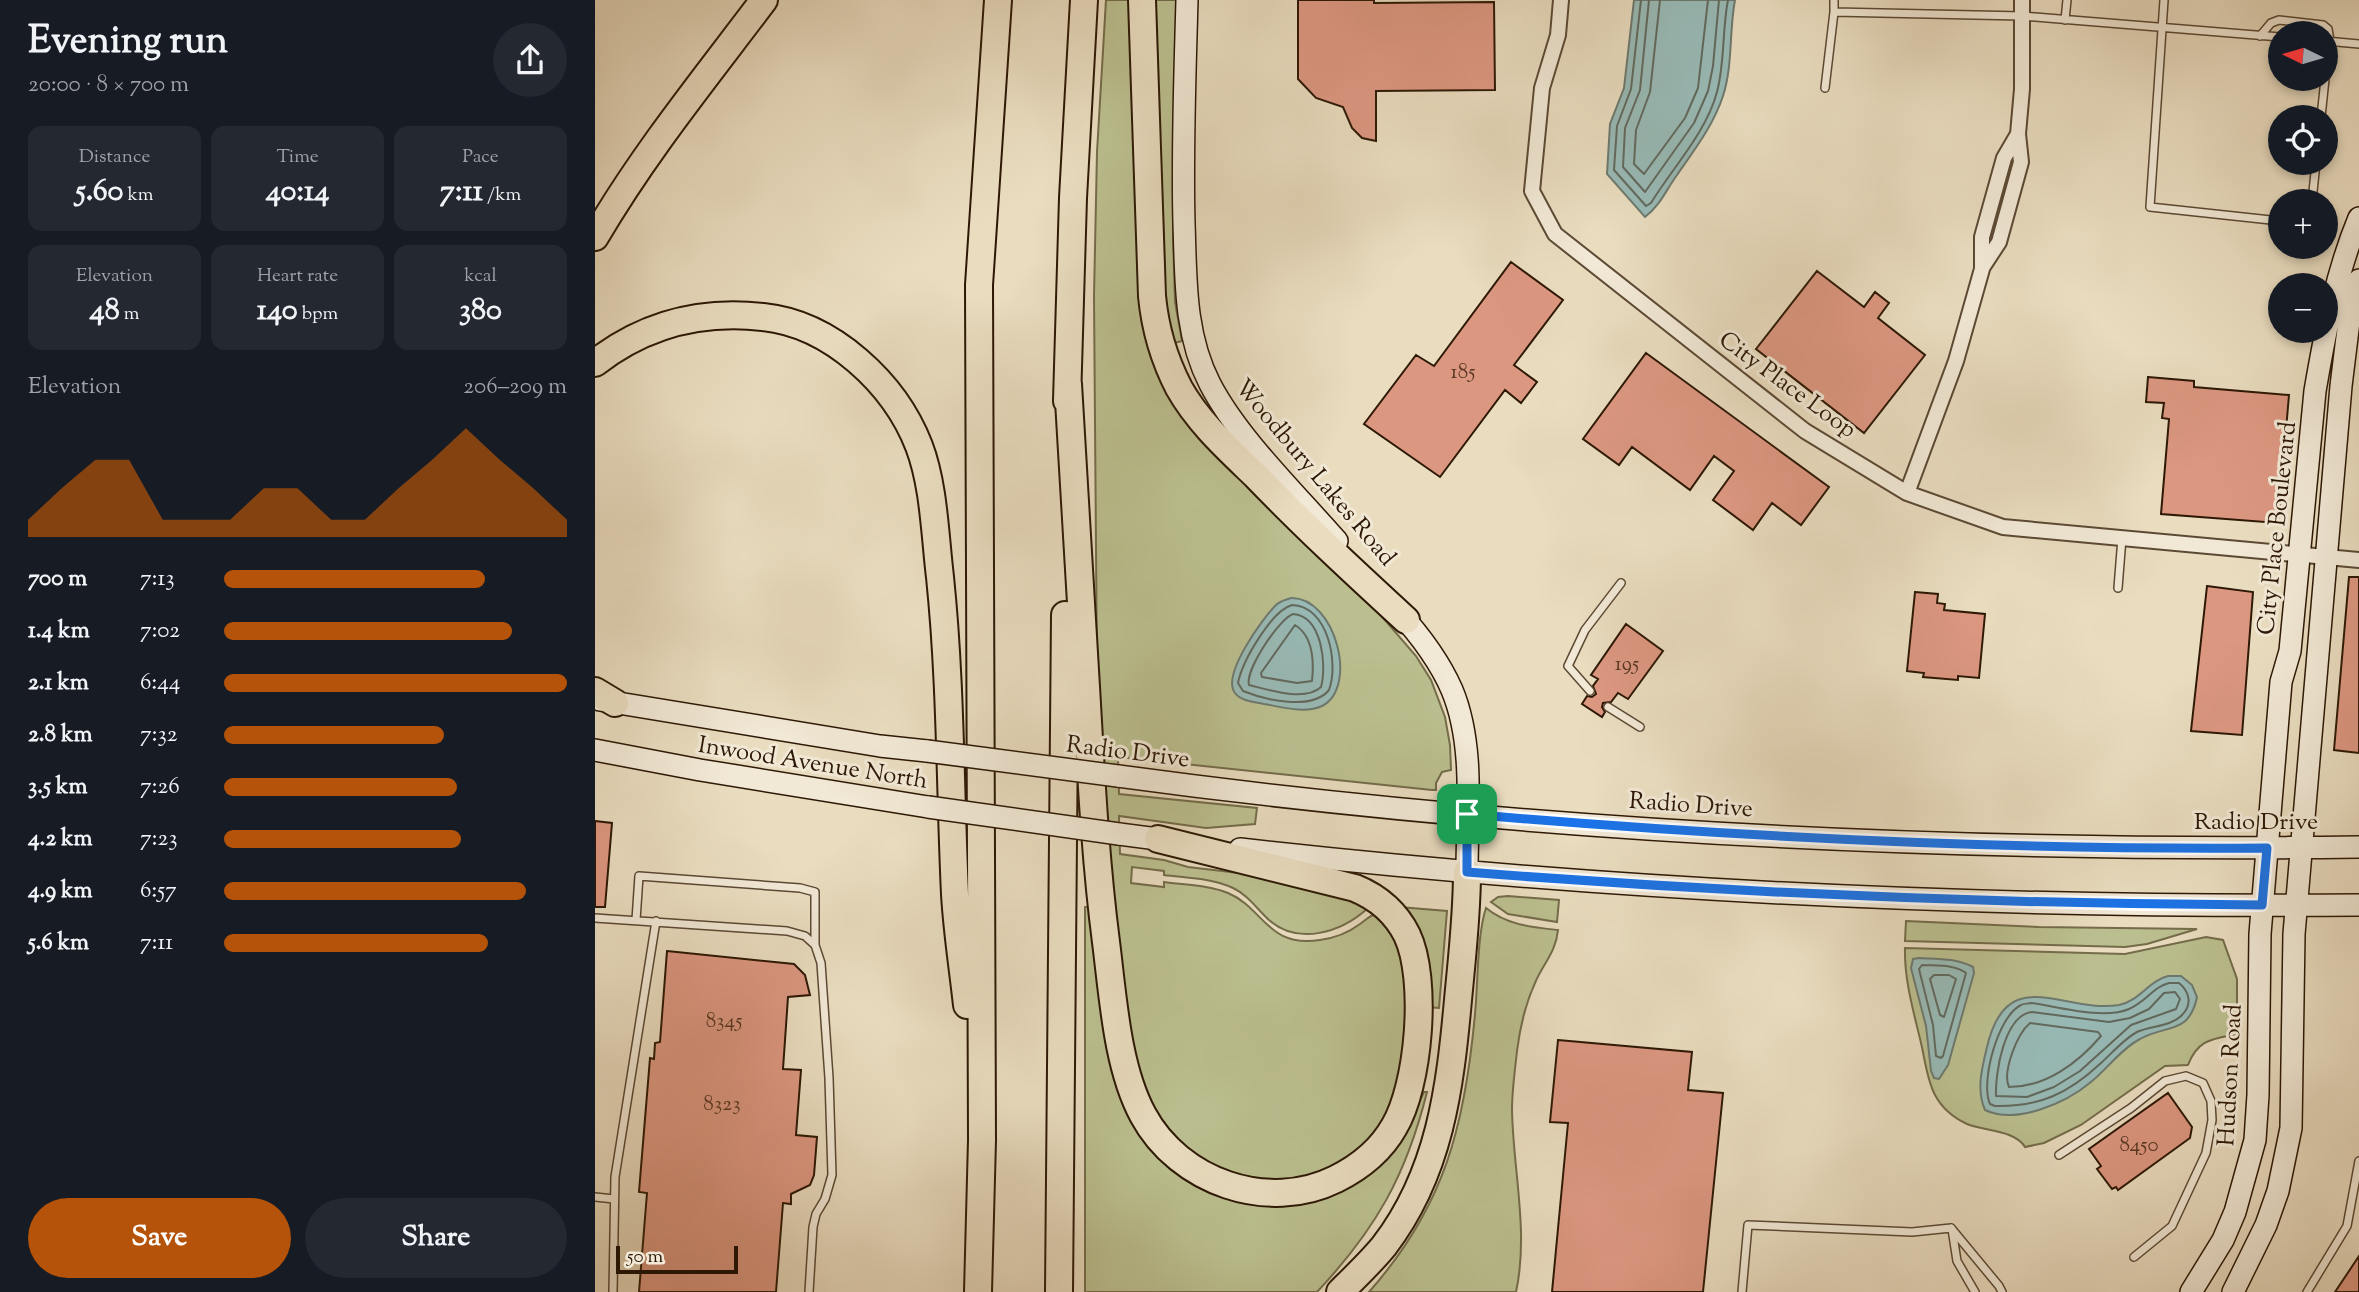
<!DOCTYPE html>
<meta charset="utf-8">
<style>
body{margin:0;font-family:"Sorts Mill Goudy",serif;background:#242831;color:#f1f3f6;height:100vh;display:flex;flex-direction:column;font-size:26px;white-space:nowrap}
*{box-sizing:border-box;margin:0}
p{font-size:23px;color:#9ea1a6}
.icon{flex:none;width:38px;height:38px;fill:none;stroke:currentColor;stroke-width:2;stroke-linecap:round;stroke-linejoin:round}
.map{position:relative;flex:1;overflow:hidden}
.sheet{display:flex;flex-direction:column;background:#171b24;width:595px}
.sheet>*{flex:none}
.needle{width:46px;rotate:275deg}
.fabs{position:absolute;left:1673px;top:21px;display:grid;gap:14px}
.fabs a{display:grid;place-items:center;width:70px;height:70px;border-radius:50%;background:#171b24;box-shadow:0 4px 10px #0003;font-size:35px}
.scale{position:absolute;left:21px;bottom:18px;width:122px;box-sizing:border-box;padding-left:7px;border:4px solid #2d1805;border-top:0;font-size:19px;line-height:24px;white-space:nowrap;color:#2d1805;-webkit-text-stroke:5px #f1e8d5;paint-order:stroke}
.pin{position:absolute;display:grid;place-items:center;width:60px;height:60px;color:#fff;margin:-30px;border-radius:14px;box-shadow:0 4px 10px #0006}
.round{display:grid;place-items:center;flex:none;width:74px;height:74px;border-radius:37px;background:#242831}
.headline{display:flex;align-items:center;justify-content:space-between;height:119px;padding:0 28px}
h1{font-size:38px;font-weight:700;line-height:52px}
.metrics{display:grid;grid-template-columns:repeat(3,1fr);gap:10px;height:119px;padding:7px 28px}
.metrics div{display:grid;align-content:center;border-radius:14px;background:#242831;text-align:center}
.metrics b{font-size:30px;font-weight:700}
.metrics small{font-size:19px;font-weight:400}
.metrics p{font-size:19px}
.chart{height:196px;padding:14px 28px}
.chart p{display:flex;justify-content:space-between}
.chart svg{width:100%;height:126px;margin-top:7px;fill:#b45309;opacity:.7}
.button{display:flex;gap:14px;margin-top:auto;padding:14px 28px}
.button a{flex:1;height:80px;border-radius:42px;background:#b45309;color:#fff;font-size:28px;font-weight:700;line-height:80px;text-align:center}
.button a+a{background:#242831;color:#f1f3f6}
ul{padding:0 28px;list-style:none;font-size:23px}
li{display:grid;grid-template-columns:112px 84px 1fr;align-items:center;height:52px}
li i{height:18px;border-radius:9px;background:#b45309}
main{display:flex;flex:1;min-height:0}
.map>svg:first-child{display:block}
.green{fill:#bbbf8f;stroke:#746c4a;stroke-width:2}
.water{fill:#98bab6;stroke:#6d796f;stroke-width:2}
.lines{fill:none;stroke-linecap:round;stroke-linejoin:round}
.shore{stroke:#62695e;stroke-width:2}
.building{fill:#dc9781;stroke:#2d1805;stroke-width:2}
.lane-casing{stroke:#5c4934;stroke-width:10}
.street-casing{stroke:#5c4934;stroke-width:18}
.secondary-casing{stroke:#2d1805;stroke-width:24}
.highway-casing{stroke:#2d1805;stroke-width:30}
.lane{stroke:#f1e8d5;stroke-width:7}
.street{stroke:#f1e8d5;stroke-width:14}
.secondary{stroke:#f1e8d5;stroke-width:21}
.highway{stroke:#e9dcbf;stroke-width:26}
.secondary-bridge-casing{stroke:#2d1805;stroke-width:24;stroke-linecap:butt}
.secondary-bridge{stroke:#f1e8d5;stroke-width:21}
.route-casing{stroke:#fff;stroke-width:14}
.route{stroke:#1a73e8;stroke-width:9}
.labels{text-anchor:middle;stroke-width:6;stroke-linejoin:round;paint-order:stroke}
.number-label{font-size:21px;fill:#593824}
.street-label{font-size:24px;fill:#2d1805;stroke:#f1e8d5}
</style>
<main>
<section class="sheet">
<div class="headline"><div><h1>Evening run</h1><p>20:00 · 8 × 700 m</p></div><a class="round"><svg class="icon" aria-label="share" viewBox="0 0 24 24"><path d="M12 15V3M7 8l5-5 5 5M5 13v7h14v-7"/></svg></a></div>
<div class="metrics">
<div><p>Distance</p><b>5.60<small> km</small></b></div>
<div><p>Time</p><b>40:14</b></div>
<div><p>Pace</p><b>7:11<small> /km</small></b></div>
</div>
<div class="metrics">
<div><p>Elevation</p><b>48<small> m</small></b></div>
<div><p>Heart rate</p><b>140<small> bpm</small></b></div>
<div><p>kcal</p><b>380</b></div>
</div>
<div class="chart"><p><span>Elevation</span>206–209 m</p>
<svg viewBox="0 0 160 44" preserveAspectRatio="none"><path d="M0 44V38L10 27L20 17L30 17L40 38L50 38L60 38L70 27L80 27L90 38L100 38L110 27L120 17L130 6L140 17L150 27L160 38V44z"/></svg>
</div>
<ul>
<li><b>700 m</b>7:13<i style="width:76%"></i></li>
<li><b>1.4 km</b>7:02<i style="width:84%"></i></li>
<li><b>2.1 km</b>6:44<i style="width:100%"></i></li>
<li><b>2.8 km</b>7:32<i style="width:64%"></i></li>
<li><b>3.5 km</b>7:26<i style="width:68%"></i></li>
<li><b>4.2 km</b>7:23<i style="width:69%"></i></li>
<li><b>4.9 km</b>6:57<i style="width:88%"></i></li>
<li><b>5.6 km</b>7:11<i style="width:77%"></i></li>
</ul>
<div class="button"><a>Save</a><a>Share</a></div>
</section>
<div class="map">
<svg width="1764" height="1292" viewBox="0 0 1764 1292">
<rect width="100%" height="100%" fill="#e9dcbf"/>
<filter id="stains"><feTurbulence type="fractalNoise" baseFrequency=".00286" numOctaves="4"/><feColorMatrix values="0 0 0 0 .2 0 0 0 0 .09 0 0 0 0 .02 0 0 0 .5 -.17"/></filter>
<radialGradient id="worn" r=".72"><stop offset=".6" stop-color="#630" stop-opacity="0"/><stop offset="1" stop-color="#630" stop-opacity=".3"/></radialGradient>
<path class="green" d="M511,0H537L556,343L732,562L783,612L821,656L836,680L850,717L855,745L856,770L847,772L841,783V790H837L523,757L524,794L662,808L660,824L611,828L524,816L525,854L569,860L593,867L661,875L773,905L772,909C746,932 704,946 674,920C662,909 653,895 638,888C617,878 592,878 569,875V871L537,867L536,883L569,887V882C590,885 614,885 633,893C669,908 672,948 725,940C740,938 753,933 765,924C771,920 775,915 783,913L802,940L811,976V1026L802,1096L780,1138L737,1170L686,1182L630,1173L578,1139L552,1101L534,1029L520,939L502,673L499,296L502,152Z
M557,0H583L578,235L580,302L587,341L575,344L570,319Z
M913,896L964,900L962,922L913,914L896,902L903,897Z
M497,906L549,1135L687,1201L819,1113L829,1092H832C811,1176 781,1229 722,1292H490V907Z
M804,907L852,911L844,1008L831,1007Z
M891,908C912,925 936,927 963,930C961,952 948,964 940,983C930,1005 925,1027 922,1051C920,1070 917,1090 917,1110C918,1170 934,1232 921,1292H774C850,1206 870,1125 880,1014C883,984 882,935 891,908Z
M1311,921L1444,927L1602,929L1552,944L1530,947L1310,941Z
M1611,937L1628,940L1642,979V1034C1618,1039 1603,1039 1593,1065L1570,1066L1486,1125L1449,1143L1430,1147C1420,1130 1389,1131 1372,1124C1359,1118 1347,1108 1340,1095C1332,1080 1330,1060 1326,1043C1319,1013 1309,980 1310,948L1530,954Z"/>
<path class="water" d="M1039,0H1140C1134,31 1138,65 1128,96C1118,126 1100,149 1082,175C1071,190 1065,206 1050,217L1012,174L1015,124L1029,88Z
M696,598C740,597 764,687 727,706C710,714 687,707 669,704C659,702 646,701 640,693C626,675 668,618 681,605C685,601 690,600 696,598Z
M1324,958C1343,959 1361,958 1378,967L1379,973L1353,1065L1344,1079L1339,1078L1336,1071L1331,1026L1316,968L1318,959Z
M1573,976H1586L1597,985L1602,997C1594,1035 1572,1024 1545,1039C1526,1049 1512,1069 1496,1082C1471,1103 1421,1125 1390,1110C1381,1089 1387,1068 1392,1047C1412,961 1469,1014 1524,1005C1545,1001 1553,981 1573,976Z"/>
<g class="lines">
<path class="shore" d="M1046,0L1036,89L1022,126L1019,170L1051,206L1056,203C1078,167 1111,133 1122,92C1130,62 1127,30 1133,0
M1054,0L1045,90L1030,128L1028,167L1050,192L1099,123L1113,91L1118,66L1124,0
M1065,0L1055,92L1041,130L1039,164L1049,174L1090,118L1103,88L1113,0
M697,605C733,606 744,663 734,690C717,711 670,700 648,691L643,683C647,662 676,611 697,605Z
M698,614C727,616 732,665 726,687C710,702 674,690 654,685C650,670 684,619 698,614Z
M700,625C718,636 719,662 717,681L702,683L667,677L666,673Z
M1327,965C1342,966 1359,964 1371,973L1348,1056L1346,1058L1341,1056L1338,1025L1324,969Z
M1339,975H1354L1361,979L1349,1017L1345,1015L1335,979Z
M1574,983H1584C1594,991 1598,1004 1587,1015C1577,1026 1556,1026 1542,1032C1529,1039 1517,1053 1506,1063C1473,1094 1444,1107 1400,1106L1395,1104C1385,1082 1403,1016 1426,1005C1427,1004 1436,1003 1437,1003C1464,1007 1509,1020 1534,1009C1552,1001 1558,987 1574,983Z
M1580,992L1585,999L1581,1009L1536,1025L1485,1071L1459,1087L1432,1097L1401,1096C1400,1074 1409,1015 1437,1012L1514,1022L1535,1018L1554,1009L1569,993Z
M1435,1023L1503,1032L1506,1036C1483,1063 1451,1087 1414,1087C1407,1072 1422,1034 1435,1023Z"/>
</g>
<path class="building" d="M703,0H779V3L899,2L900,90L781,91V141L767,138L757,128L748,107L721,98L703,79Z
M916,262L968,300L919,365L942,382L926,403L910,390L845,477L769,424L821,355L839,366Z
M1222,271L1269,307L1280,292L1294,303L1283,318L1330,355L1269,433L1161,349Z
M1051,353L1234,487L1206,525L1177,503L1158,530L1118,500L1139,471L1119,456L1095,490L1037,447L1024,465L988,439Z
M1553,377L1599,381V387L1694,395L1683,523L1566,514L1574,419L1567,418L1569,403L1551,402Z
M1754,577H1764V753L1739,750Z
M1612,586L1658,592L1647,735L1596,731Z
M1320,592L1343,594L1342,603L1350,604L1349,610L1390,614L1384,678L1363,676V680L1328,677L1329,673L1312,671Z
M1031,624L1068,651L1033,699L1023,693L1016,702L1008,703L1007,707L1010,712L1007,717L987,704L992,696L997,697L1001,694L998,686L1003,679L996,675Z
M0,821L17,823L10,907H0Z
M72,951L199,964L210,975L215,995L193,997L188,1069L206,1070L201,1135L222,1137L219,1175L215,1185L196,1194V1204L188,1203L181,1292H44L52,1193L44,1192L55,1058L59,1059L60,1043L65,1042Z
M963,1040L1097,1052L1093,1090L1128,1093L1108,1292H957L973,1123L955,1122Z
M1573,1093L1597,1127L1595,1138L1523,1190L1521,1187L1517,1189L1502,1169L1506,1166L1494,1149Z
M1764,1256V1292H1740Z"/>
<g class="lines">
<defs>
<path id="lane" d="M1239,0V12L1427,16L1685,37
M1569,0L1555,207L1685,221
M1470,20L1472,0
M1665,36L1676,23L1684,20L1728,25L1733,29L1735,41L1731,76
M1731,41L1764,44
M1230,88L1239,12
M1726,117L1730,79
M1717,201L1721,163
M1523,588L1527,538
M995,691L973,666L990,630L1026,583
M1013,707L1045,727
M0,918L192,931L210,936L220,945L226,963L234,1078L237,1175L230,1199L221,1214L218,1227L214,1292
M41,920L44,876L205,888L220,892V945
M1464,1155L1536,1108L1570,1081L1591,1076L1608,1083L1616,1101L1617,1120L1611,1153L1577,1226L1539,1257
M0,1197L19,1199
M1356,1228L1404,1286L1407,1292
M1357,1229L1362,1261L1380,1292
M18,1292L20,1177L61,921
M1147,1292L1153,1225L1317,1232L1356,1228
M1712,1292L1752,1226L1764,1161"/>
<path id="street" d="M966,0L963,35L947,88L937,191L960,234L1210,431L1312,493L1408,527L1764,560
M1387,268L1404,242L1426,162L1423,134L1427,89V0
M1312,493L1361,361L1387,269V237L1409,158L1423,134"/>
<path id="secondary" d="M592,0C590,74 587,149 589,223C591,278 589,334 615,384C643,438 701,494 742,541
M802,610C824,634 844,660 857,690C880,745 872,814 872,872
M5,700L285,746L332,751
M0,750L105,770L333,807
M523,776C934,832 1350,852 1764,847
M524,834L578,841
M645,849C1017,891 1390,908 1764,905
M1596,1292L1628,1240L1640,1212L1660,1140L1663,1095L1665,934L1686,682L1695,651L1720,391C1730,333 1741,273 1764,218
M1638,1292L1671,1225L1683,1191L1696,1128L1699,934L1746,386L1754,321L1764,280"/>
<path id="highway" d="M547,0L557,296C560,328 569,359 584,388C603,422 633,449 661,476C709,526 760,573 811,620
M0,237C49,153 111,77 169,0
M0,363C50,324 106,310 168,317C237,324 300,384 324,446C339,485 340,536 345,577C356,683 355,789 360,894C362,931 368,968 372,1005
M473,384C479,485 485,586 491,687C496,772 500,857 511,942C518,997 522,1067 548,1115C584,1182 673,1213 741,1179C765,1167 786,1150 799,1127C824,1086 833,979 812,935C801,913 782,897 760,888L563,839
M472,401L478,198L489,0
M0,691L20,703
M383,1292L387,1140L384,285L403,0
M464,1292L470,615
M745,1292C760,1277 776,1262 789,1246C845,1173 855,1088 863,1000C867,957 872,915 872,872"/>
</defs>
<use href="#lane" class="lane-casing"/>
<use href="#street" class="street-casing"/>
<use href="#secondary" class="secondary-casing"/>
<use href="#highway" class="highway-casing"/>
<use href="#lane" class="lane"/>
<use href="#street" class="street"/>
<use href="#secondary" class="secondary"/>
<use href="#highway" class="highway"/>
<defs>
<path id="secondary-bridge" d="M332,751L523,776
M333,807L524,834"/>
</defs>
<use href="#secondary-bridge" class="secondary-bridge-casing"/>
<use href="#secondary-bridge" class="secondary-bridge"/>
</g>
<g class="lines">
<defs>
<path id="route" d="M872,814C1138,837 1405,850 1672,848L1667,905C1401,904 1137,893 872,872Z"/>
</defs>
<use href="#route" class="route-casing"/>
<use href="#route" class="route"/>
</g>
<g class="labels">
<g class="number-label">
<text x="868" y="378">185</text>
<text x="1032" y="670">195</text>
<text x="129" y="1027">8345</text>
<text x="127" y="1110">8323</text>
<text x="1544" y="1151">8450</text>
</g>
<g class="street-label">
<text transform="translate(1193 384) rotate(36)" y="8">City Place Loop</text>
<text transform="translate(721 472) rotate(50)" y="8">Woodbury Lakes Road</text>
<text transform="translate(1681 528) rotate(-84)" y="8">City Place Boulevard</text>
<text transform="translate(533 751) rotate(7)" y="8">Radio Drive</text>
<text transform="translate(218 762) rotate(9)" y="8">Inwood Avenue North</text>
<text transform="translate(1096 804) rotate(4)" y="8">Radio Drive</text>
<text x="1661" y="829">Radio Drive</text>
<text transform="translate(1634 1075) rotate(-87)" y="8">Hudson Road</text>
</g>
</g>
<rect width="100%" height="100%" filter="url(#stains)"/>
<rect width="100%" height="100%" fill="url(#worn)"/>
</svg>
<div class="fabs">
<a><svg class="needle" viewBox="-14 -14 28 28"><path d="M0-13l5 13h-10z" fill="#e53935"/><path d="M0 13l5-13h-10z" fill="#9ea1a6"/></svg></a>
<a><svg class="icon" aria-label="locate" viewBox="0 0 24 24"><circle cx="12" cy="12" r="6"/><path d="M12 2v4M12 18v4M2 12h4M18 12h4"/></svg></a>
<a>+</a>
<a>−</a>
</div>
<div class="scale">50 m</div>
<div class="pin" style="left:872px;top:814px;background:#1e9e55"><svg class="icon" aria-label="arrive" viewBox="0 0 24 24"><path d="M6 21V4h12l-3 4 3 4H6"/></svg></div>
</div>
</main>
